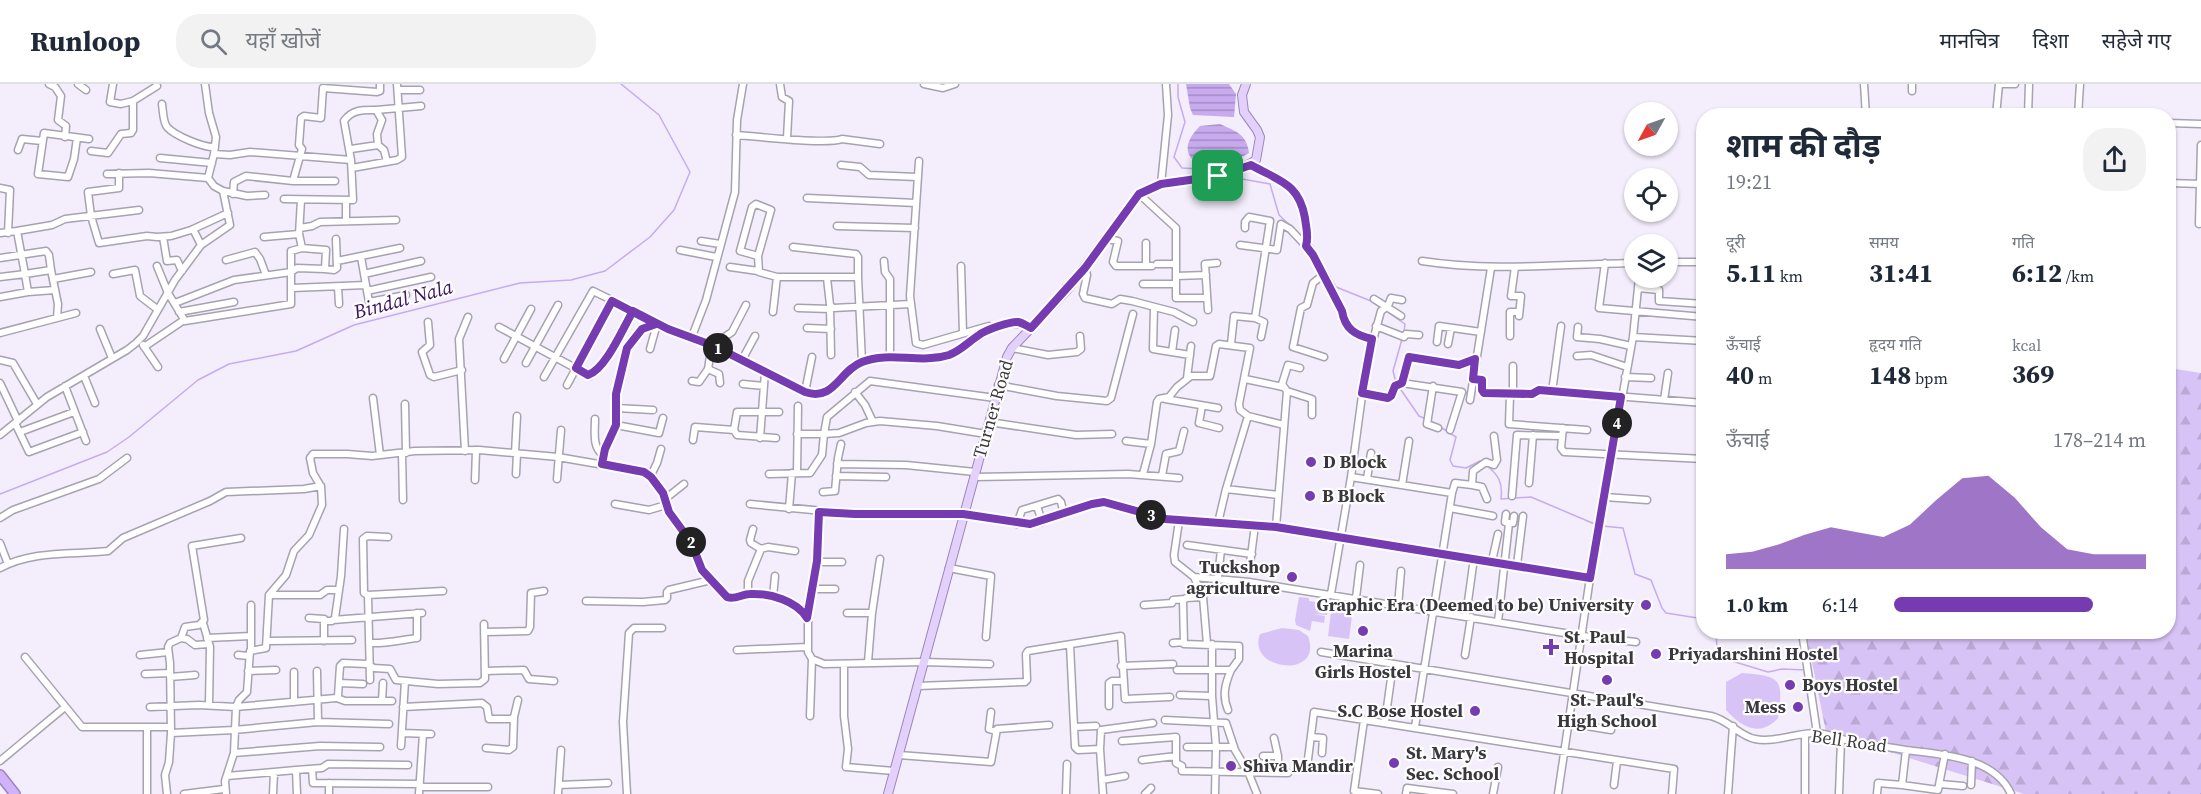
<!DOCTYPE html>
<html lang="hi">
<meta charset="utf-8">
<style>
body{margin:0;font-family:"Source Serif 4","Noto Sans Devanagari",serif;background:#f2f2f3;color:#1f2937;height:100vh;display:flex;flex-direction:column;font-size:22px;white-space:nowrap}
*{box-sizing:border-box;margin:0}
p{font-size:20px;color:#747a83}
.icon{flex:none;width:33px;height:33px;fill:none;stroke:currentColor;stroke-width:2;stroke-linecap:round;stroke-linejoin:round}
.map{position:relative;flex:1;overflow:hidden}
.drawer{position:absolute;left:1696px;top:24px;width:480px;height:531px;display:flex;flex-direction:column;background:#fff;border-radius:24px;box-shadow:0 2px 4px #0004}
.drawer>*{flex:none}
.needle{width:39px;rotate:230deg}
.tools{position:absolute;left:1624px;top:18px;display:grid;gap:12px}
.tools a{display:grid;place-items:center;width:54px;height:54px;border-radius:50%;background:#fff;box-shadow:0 2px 4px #0004;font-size:30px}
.pin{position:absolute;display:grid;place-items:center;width:51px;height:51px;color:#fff;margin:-26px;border-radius:12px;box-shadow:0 3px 9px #0006}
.km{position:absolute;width:30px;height:30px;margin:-15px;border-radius:50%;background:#222;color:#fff;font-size:16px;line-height:30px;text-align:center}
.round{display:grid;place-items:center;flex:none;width:63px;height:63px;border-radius:24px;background:#f2f2f3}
.overview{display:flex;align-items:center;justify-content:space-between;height:102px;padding:0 30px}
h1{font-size:33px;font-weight:700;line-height:45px}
.figures{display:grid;grid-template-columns:repeat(3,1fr);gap:9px;height:102px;padding:6px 30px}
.figures div{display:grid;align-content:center}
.figures b{font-size:26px;font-weight:700}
.figures small{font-size:16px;font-weight:400}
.figures p{font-size:16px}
.chart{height:168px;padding:12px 30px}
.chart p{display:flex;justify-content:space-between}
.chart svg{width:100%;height:108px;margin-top:6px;fill:#773bb1;opacity:.7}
ul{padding:0 30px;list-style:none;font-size:20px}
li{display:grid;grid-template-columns:96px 72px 1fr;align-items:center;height:45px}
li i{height:15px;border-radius:8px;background:#773bb1}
header{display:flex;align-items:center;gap:36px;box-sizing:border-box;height:84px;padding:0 30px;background:#fff;border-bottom:2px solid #e0e1e3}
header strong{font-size:28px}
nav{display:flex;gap:33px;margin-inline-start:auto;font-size:21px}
.search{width:420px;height:54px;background:#f2f2f3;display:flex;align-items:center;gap:15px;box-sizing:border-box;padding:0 21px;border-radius:24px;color:#747a83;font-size:22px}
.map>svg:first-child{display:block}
.grass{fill:#d8c3f7}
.forest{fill:url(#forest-firs)}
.water{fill:url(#water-rules)}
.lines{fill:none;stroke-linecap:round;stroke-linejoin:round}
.stream{stroke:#c7abee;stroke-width:1.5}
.minor-casing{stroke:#a7a2b0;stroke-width:9}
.major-casing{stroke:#9c87b8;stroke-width:10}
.highway-casing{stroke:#9c87b8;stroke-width:12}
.minor{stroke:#fff;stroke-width:6}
.major{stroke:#e3d1fc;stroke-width:8}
.highway{stroke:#d0b2fa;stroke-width:9}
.route-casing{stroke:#fff;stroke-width:12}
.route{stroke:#773bb1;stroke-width:8}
.poi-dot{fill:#773bb1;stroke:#fdfdfd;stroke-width:2}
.labels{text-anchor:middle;stroke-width:4.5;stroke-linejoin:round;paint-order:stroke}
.street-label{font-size:18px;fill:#3a383e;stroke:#fdfdfd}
.poi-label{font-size:18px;font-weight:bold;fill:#3a383e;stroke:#fdfdfd;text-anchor:start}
.water-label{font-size:20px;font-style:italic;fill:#3a115e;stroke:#fdfdfd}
</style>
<header>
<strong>Runloop</strong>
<div class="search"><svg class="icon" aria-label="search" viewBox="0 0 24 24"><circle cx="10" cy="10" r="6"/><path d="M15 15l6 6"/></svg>यहाँ खोजें</div>
<nav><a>मानचित्र</a><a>दिशा</a><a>सहेजे गए</a></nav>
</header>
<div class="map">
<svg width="2201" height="710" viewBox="0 0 2201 710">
<defs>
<pattern id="forest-firs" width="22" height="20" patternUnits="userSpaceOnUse" patternTransform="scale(1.5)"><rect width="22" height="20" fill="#d8c3f7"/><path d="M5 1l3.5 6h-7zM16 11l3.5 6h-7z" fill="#baa8d5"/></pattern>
<pattern id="water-rules" width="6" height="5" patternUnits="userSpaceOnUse" patternTransform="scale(1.5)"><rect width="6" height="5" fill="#c7abee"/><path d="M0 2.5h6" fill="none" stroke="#a38cc2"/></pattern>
</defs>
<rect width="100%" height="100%" fill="#f3edfc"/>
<path class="grass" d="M1299,513L1309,514V517L1328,520L1327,531L1312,530L1325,532L1324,539L1312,537L1310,547L1296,541L1295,536Z
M1332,520L1353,524L1349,555L1328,552Z
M1282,544L1299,546L1308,552C1324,596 1246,587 1260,550Z
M1742,589C1783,592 1783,596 1778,634C1760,654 1741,643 1726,626V598Z"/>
<path class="forest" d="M2169,284L2201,289V710H2024L1826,648L1806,548H2169Z"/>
<path class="water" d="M1186,0H1229L1236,10L1234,33L1193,31L1190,24Z
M1220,40C1235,47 1247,50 1249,69C1232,80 1214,78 1193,76C1182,65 1190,52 1200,42Z"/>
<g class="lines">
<path class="stream" d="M1178,0V13L1185,38L1174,73L1182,84L1199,85L1213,82L1225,87
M1231,93L1270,100L1279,131L1297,148
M1309,158L1312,160L1336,203L1371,217L1382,224
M1386,227L1405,240L1404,248
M1396,299L1393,287L1402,255
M1399,303L1419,332L1426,335
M1431,337L1456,353L1450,376L1453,382L1466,384L1480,377L1482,378
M1486,381C1499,391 1503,399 1501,415L1531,413L1597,441
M0,410L107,368L129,353L198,296L229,280L296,267L354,241L520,199L571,196L605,187L650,153L674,126L690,88L659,31L621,0
M1602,442L1623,444L1635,490L1651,496L1662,524L1666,529L1704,535
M1716,548L1717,564L1725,575L1768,588L1782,585L1806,586"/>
<defs>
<path id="minor" d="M49,0L55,3L61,12L58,36L66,42L65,53
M78,0L86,6
M205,0L209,29L216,53L214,70L208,94L214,102L223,107
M743,0L737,36L735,108L706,216L691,255L714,262L805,308C831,317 835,294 854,282C881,265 915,280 944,272C977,263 993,227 1031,244
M780,0L782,13L789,17L787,54
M924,0L943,4L955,0
M1864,0L1866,32
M1912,0V7
M1999,0H2015
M398,6H420
M133,17L157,2
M162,20C163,27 163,38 167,43C175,52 204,64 215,63
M376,26L421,22
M1996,32L1999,0
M2028,32L2029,0
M2078,32L2080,0
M2169,39L2201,40
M736,51C757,52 826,61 842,55L880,60
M77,54L74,75L68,93L38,90L44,49L89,55
M351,65L378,61L384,66L387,78
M18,66L22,55L42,57
M91,67L108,69L121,50L131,49L133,46V17L121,20L110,18L113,0
M214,70L230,71L250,68L351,76L353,116L284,115
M160,74L212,79
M351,76L344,37C352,25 363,26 376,26L382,36L377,50L378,61
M919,77L910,212L916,259L923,261L989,242
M841,81L860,83L869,91L917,93
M1251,81C1278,97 1299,100 1305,134C1306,144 1309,153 1306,162L1313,171L1342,227C1346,245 1355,251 1372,255
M352,84L397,76L402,73L397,0
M119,89V104L88,108L91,132L99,159L147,152L157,153L171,152L191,146L228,129
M107,90L149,89L208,94
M293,97H335
M2169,99L2201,100
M1161,100L1168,31L1166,0
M0,104L10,106L8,149
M233,110L234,98L246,92L293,97L302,65L299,61L301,34L304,32L321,34L323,4L377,8L380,7V0
M1139,110L1176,144V214H1207
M807,114L916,119
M346,116V136
M2199,140L2201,61
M837,142L915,144
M300,144L312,142L320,138L396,136
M193,145L201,161
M17,147L52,141L65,135L139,126
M0,149L17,147L25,190L0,193
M163,153L167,177L177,176L182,187
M264,153L299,150
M1107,155L1118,157L1113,178L1116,182H1152
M701,157L720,160
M1240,161L1277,166L1281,140L1290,145L1306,162
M793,163L856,170L858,173V193
M680,166L716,173
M758,172L771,126L756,120L752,123L740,167L758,172L759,188L777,193H858L862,278
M361,173L369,218L406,211
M0,174L46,167L49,171L51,186
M226,176L255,168L260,175L266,191
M337,177L400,164
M884,177L885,188L890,195V273
M1422,177C1492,188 1564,180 1635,179
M1668,178H1704
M1605,179L1599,224L1704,233
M1157,180H1176
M157,182L168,209L185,237L291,220V167L302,164
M961,182L963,249
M1146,182V159
M730,183L758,187
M1515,183L1511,212H1521L1519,232
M1085,184L1087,191L1083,210L1085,214L1112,220L1120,215L1132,217L1174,228L1193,238
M325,185L334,186L337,184L336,155
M113,190L135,186L140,212L157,225
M364,190L421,177
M1323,191L1313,199L1307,221L1301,224L1293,263L1324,273
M1176,192L1206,191
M827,194L830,221L833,224L911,220
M53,195L91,188
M1143,200H1176
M338,203L339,220
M292,204L366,201
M1638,204L1659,206V217L1704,220
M367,207L431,193
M28,208L55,206
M0,213L28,208L25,190L51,186L58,220L57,234
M1374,215L1401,232
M175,219L234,196L291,188L297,184L325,185L326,166L302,164L299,150L301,116
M830,222L831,271
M1154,223L1153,265L1190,271
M798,224L831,225
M1208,226L1205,180L1217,179
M179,228L234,218
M773,228L777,193
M1255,234L1264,238L1261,253
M428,238L430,261L422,268L430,291L434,293L462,286
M1376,242L1404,253L1406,250L1419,251
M499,243L590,292L605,276L633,227
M1578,243L1577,253L1600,255L1631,262
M807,244L831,245
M100,245L112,274
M0,249L76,229
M1510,252V228H1519
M1633,253L1704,257
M1437,258L1439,242L1481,248
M1231,260L1234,232L1255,234L1270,137L1249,133L1245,138V144
M1448,260L1451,244
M143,261L158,283
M144,263L184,236
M1012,264L1048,271L1077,268L1081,265L1080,252
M650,265L657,240
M1172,268L1175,246
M1577,272L1591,271L1627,283
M504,275L531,225
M0,276L13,279L37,320
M742,276L755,252
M526,279L558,221
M1513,282V311
M1300,284L1288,281L1282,300L1287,307L1276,443L1590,493
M708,285L719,290L720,299
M84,292L95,319
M544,293L593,207L691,255
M1625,293L1651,294
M1187,294L1191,262
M1245,295L1283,303
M1473,295L1482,296V306L1484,309L1532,310L1539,306L1704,319
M692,297L699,298L708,285L711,266L720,256L732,248L746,221
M0,299L18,337
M743,300L764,302
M567,301L612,217
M998,301L1057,312L1107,317L1111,314L1133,230
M65,302L86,357
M1433,302L1427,340L1438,344
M1287,307L1312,315V331
M805,308L812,273
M855,308L865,321L873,338
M1552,308L1561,242
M1363,309L1389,313L1398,299H1402
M1510,311L1509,340L1587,346
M373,314L380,371
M1165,315L1218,324
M1470,316L1491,184
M1664,316L1668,289
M405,320L406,369
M1202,322L1199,339L1219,344
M616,324L653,326
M595,335C595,348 592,363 603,371
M989,338L1076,351L1112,350
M15,339L29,368L83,348
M616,341L659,349L663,334
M1563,344L1561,364L1564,368L1704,375
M734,346L737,351L776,354
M1450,346L1462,308L1402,299L1409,273L1459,281L1475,275
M20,348L74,328
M797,350H824L827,333L870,297L995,314
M0,351L47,313L127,266L136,259L143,252L175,196L201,161L230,141L223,107L247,112L265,111
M760,354L762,328H779
M693,356L695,343L734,346L737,328H762L765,288
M1126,357L1151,360
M465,367L459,255L468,233
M402,369L403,416
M515,369L517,332
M602,380L605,365L616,341L617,310L627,265L638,248L646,243L655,240
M837,380L906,381L975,388
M797,389L798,322
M516,390L517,369
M769,390L810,389L822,371L824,350L839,349L866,339L880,337L937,342L986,350
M1143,390L1151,360L1157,318L1159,315L1169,313L1177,303L1191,292H1210L1216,262L1219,260L1250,264L1239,320L1240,326L1248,332L1284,341
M836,392L886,393
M1162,392L1166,370L1179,367L1184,347
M650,393L657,379L661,365
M974,393L1128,390L1179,394
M1351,393L1452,409
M557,395L561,346
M1367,395L1371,369
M475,396L476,366
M1529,399L1533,351
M320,401L313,389L310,374L313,370H347L372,372L415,367L479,366L558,373L644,388L659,403L668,425L691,458L703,486L727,513L731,515L748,510H759L781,515L799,524L805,531L808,538V568L812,575L824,580L924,578L990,580
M1402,401L1409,357
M1472,401L1482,403L1487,415
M1226,405L1278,411
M823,408L835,407L838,374L841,360
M1512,412L1517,351L1561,352
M1605,413L1647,416
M665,415L684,400
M615,420L649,426L666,421
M750,420L855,430H963L1030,440L1092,420L1104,418L1169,436L1276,443
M1037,422L1042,438
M1450,424L1493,432
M789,425L792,389
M0,434L13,426L99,395L127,374
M1179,437L1174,471L1175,478L1194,493L1203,513L1207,560
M1218,439L1226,405L1248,332
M1509,439H1513L1514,432
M1017,440L1022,426L1058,415L1061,418L1064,430
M753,445L750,456L751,459L761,465L768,463L795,467
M0,459L8,480
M1187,461L1252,470
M1492,477L1498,450
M817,478H842
M1250,480L1255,441
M1517,481L1523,432
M0,484C34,466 72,471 108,467L123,454L210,417L226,408L304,405L321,402L322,421L309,451L294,467L286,491L269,511L266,564L250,567L247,608L239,616L236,623L234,669L225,697L226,710
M949,484L991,492L986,553
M1194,493L1249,498L1583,552L1636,558
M1218,493L1221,466
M813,505H835
M748,510V497L761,465
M1331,510L1351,393L1366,282L1381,227L1388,222L1391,214L1402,216
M269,511H320L327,506H338
M368,511L364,509L363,455L367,452L388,453
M773,513L775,492
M1356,514L1360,481
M586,517L643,518L665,516L667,514V508L669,506L711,496
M1144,521L1172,519L1173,516L1185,515
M1398,522L1401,487
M847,529H872
M1466,532L1474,474
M309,534L324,535V557
M807,534L817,478L819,428
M333,536L422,529
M324,537H332L335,534L341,492L344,445
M1498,538L1509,439L1505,438L1506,430
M203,539L210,563L209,621
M484,548L528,547L530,543L531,509L544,507
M1802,548L1817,649
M181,554L187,555L195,561L209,560
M207,554L251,552
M268,557L352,556
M369,559C386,560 400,556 417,554V529
M1173,559L1184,558
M1212,560V612L1216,663L1215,710
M1070,561L1075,663L1078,666L1100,665
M251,566V521
M737,566L807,563
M1321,568L1711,632C1729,636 1739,652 1755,655C1774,659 1796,649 1815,649C1828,649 1842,656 1855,658C1872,661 1889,663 1906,666C1941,671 1994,672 2011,710
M140,571L168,568
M238,571L249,572
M1465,571L1471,533
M25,573L82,643H171
M868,578L872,529L880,475
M844,580V632L848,665L846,683L894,687
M1121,582L1173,580
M1177,586H1231L1239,575V562L1184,560L1183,517L1186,514L1203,513
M248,587L276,586
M317,587L318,638
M485,587L524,586L529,595L554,597
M145,590L170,589
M170,593L195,591
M370,596L368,511L443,507
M339,599L363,600
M917,602L1025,598L1027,596L1026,570L1028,567L1121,552L1125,615L1170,613
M1180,611L1212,612
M337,614L345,617H392
M382,617L383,599
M294,618V588
M1109,622V599L1112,597H1122
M150,623L199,621L236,623L336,614L338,612L340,582L343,579L367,580L374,584L390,585L396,596L438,600L480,599L485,595L484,540
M403,623L482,619L487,623L489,635H511L514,633L518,616
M1228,626C1222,612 1225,600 1231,586
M991,628L989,645L995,647
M810,632L812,575
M1165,636L1226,639L1235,666L1249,690L1257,710
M1364,636L1674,685L1672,710
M1385,638L1393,580
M1568,639L1611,646
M1074,643L1096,642
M1415,643L1452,409L1455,399L1472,401L1473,387L1486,378L1494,381L1497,376L1494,352
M171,649L234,646L318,638L389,640
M402,649L431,650
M1311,653L1323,654L1322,669
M1274,654L1278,672V689
M1122,657L1176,653V679L1182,682V687L1288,689
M401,662L405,597
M1187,663H1234
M486,664L509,666L513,663L514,633
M234,669L320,662L380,663
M899,671L991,678L997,645L1049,641
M1263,672H1278
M1142,676L1176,672
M0,677L65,623
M1307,683L1314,628L1364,636L1354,707L1378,710
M312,685L313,699L420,700
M296,686L322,684L328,680L408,681
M227,692L296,686L297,710
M1102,696L1125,692
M329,699V710
M1940,700L1963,702
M559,701L608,699
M1614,701L1617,677
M1902,701L1938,706L1945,670
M1971,701L1972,677
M420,703H488
M147,710V643
M167,710L165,691L169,678L171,649L170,579L168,563L170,559L181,554L185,543L199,541L204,536L192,462L241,454
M184,710L224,705
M273,710L274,689
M419,710L423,650
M558,710L561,666
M627,710L623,638L629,549L634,544H662
M1066,710L1067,680
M1103,710L1100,665L1101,646L1153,639
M1145,710L1151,704
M1406,710L1407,704L1453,710
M1493,710L1498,683
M1558,710L1591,487L1633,253L1639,194
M1728,710L1733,642
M1805,710V650
M1839,710L1841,656
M1877,710L1878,699L1902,701L1906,666"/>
<path id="major" d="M888,710L1007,273L1012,264L1068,205L1139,110L1161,100L1218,92L1239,86L1256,76L1260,53L1257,46L1244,28L1242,11L1246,0"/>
<path id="highway" d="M0,691L15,710"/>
</defs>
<use href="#minor" class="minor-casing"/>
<use href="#major" class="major-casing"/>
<use href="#highway" class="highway-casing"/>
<use href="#minor" class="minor"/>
<use href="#major" class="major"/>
<use href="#highway" class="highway"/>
</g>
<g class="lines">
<defs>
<path id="route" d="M1218,92L1161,100L1139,110L1085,184L1031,244C1027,242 1023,239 1018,238C1011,237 985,246 979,251C968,258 962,266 949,271C920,280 890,267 862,278C839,287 834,318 805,308L714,262L668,245L633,227C623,244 606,285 588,291L576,284L612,217L656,240L642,245L627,264L616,310V341L605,365L602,380L644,388L651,393L663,409L669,428L691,458L702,486L727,513C735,516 742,510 750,510C770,509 797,517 807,534L817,477L819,428L855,430H963L1030,440L1092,420L1104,418L1165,435L1276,443L1590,494L1621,313L1539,306L1532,310L1484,309L1482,306V296L1473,295L1475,275L1459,281L1409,273L1402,299L1395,302L1391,312L1388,314L1362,309L1372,255C1355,251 1345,245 1342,227L1313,171L1306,162C1309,152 1306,144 1305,134C1299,99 1279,97 1251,81L1218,92"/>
</defs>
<use href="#route" class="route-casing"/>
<use href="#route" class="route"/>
</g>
<g class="poi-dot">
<circle cx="1311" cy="378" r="6"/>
<circle cx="1310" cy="412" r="6"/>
<circle cx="1292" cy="493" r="6"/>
<circle cx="1646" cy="521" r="6"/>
<circle cx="1363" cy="547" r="6"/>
<path d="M1548 554h6v6h6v6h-6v6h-6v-6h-6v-6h6z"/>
<circle cx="1656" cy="570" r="6"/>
<circle cx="1607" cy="596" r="6"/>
<circle cx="1790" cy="601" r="6"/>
<circle cx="1798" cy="623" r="6"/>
<circle cx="1475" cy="627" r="6"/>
<circle cx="1394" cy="679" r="6"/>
<circle cx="1231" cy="682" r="6"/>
</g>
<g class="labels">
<g class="street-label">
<text transform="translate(993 325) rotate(-74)" y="6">Turner Road</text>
<text transform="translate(1849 657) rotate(8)" y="6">Bell Road</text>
</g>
<g class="poi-label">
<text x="1323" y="384">D Block</text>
<text x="1322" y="418">B Block</text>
<text x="1280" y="489" text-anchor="end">Tuckshop<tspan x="1280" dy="21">agriculture</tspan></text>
<text x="1634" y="527" text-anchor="end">Graphic Era (Deemed to be) University</text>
<text x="1564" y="559">St. Paul<tspan x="1564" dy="21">Hospital</tspan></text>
<text x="1363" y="573" text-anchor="middle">Marina<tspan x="1363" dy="21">Girls Hostel</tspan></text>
<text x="1668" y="576">Priyadarshini Hostel</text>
<text x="1802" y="607">Boys Hostel</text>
<text x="1607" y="622" text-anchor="middle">St. Paul's<tspan x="1607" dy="21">High School</tspan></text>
<text x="1786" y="629" text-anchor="end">Mess</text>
<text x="1463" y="633" text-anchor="end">S.C Bose Hostel</text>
<text x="1406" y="675">St. Mary's<tspan x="1406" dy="21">Sec. School</tspan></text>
<text x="1243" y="688">Shiva Mandir</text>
</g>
<g class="water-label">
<text transform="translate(403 215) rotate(-15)" y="7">Bindal Nala</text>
</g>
</g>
</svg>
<div class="tools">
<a><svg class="needle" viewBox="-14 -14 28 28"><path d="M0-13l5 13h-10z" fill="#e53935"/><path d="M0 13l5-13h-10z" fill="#747a83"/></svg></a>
<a><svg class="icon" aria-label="locate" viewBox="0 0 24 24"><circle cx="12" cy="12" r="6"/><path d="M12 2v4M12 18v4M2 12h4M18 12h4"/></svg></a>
<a><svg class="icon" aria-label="layers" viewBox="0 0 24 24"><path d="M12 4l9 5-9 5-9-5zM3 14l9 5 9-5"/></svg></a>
</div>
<div class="pin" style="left:1218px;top:92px;background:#1e9e55"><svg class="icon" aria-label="arrive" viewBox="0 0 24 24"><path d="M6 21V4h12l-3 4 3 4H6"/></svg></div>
<b class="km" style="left:718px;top:264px">1</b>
<b class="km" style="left:691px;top:458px">2</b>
<b class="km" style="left:1151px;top:431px">3</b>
<b class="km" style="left:1617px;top:339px">4</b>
<section class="drawer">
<div class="overview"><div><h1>शाम की दौड़</h1><p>19:21</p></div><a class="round"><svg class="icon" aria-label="share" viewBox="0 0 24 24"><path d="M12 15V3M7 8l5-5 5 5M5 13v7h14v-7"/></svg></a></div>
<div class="figures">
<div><p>दूरी</p><b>5.11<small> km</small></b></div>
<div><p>समय</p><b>31:41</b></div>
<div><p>गति</p><b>6:12<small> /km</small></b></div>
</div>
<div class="figures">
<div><p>ऊँचाई</p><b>40<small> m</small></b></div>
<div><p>हृदय गति</p><b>148<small> bpm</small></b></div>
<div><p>kcal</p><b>369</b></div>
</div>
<div class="chart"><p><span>ऊँचाई</span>178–214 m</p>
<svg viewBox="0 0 160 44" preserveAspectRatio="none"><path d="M0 44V38L10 37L20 34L30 30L40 27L50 29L60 31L70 26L80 16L90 7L100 6L110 15L120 27L130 36L140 38L150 38L160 38V44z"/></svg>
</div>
<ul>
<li><b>1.0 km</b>6:14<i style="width:79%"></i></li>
</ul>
</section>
</div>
